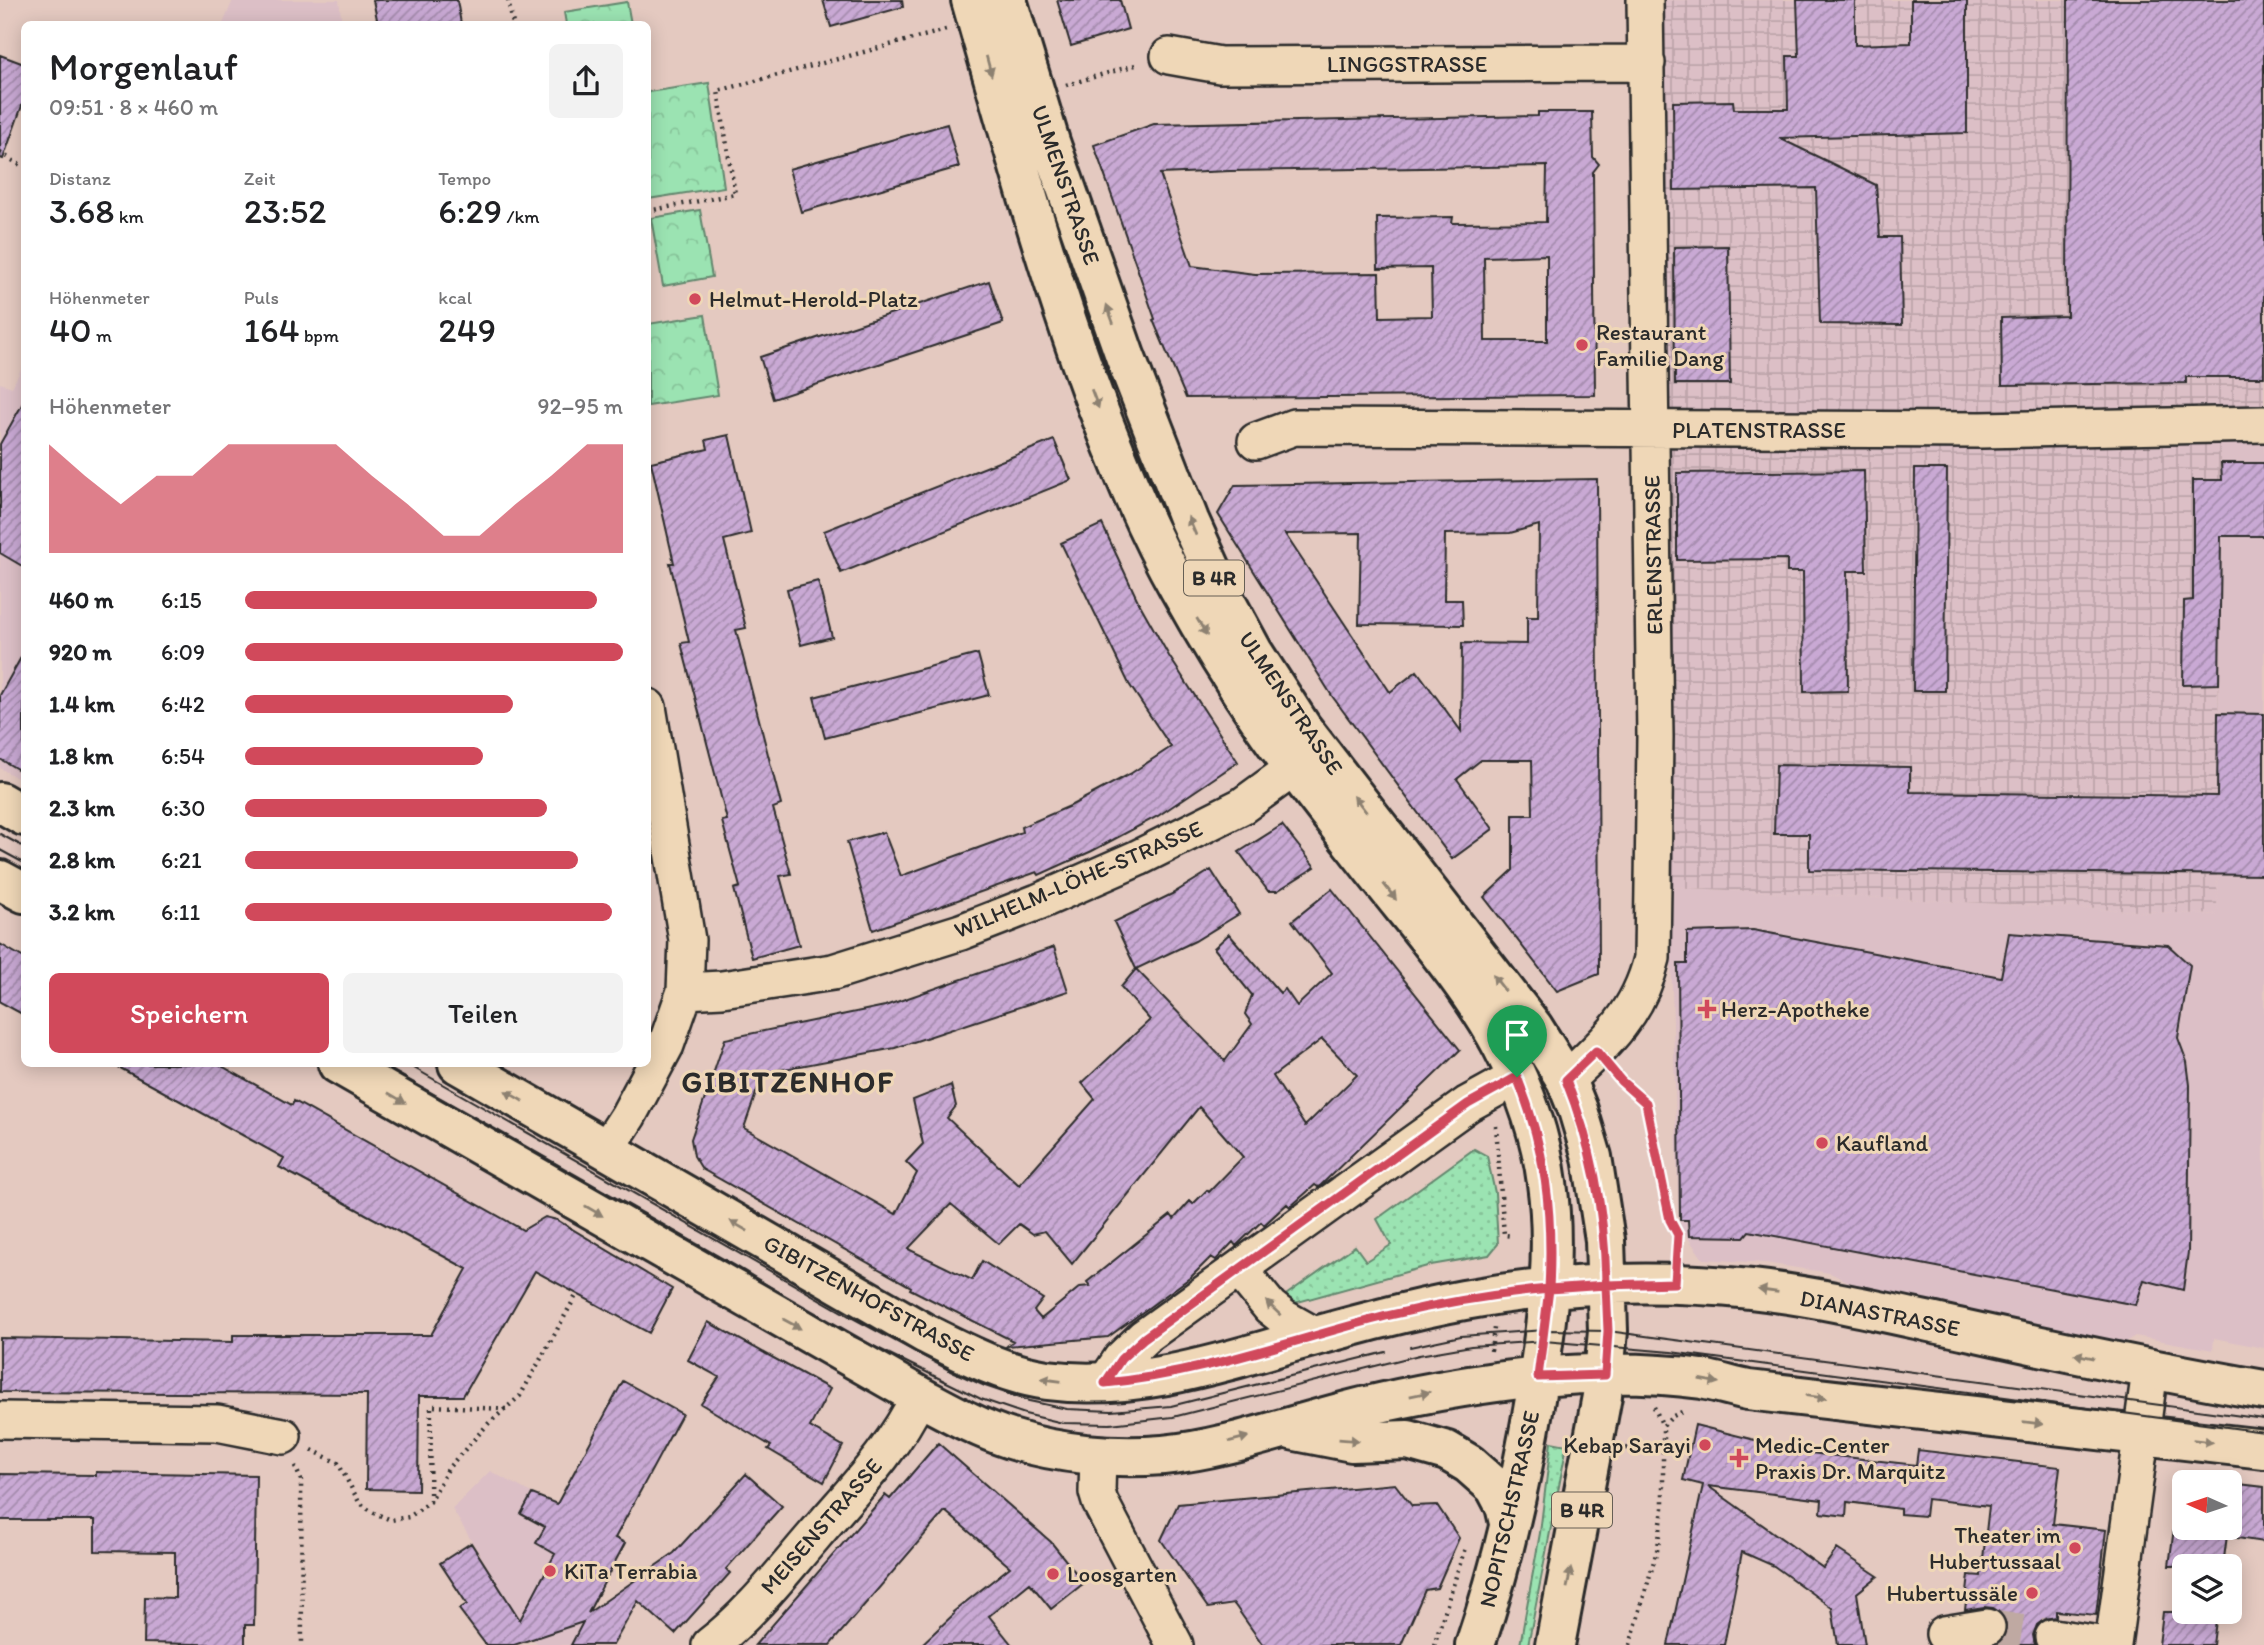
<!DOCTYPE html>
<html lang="de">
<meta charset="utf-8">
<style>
body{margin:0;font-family:Itim,sans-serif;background:#f2f2f2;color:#202124;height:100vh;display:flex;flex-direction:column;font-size:26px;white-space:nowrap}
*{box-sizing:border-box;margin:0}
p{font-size:23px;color:#757577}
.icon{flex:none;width:38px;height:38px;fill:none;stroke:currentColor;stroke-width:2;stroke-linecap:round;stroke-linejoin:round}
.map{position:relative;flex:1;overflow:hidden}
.drawer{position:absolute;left:21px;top:21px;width:630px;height:1046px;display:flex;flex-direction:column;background:#fff;border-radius:10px;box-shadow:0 4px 18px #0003}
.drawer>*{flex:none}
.needle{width:46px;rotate:273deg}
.tools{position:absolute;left:2172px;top:1470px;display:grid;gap:14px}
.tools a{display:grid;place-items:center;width:70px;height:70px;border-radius:10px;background:#fff;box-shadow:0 4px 18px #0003;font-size:35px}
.pin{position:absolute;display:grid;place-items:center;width:60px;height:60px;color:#fff;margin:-72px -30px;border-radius:50% 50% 50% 0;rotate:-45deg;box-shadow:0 0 7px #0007}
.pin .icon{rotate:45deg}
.round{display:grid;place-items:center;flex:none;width:74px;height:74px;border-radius:10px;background:#f2f2f2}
.overview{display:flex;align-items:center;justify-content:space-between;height:119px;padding:0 28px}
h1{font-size:38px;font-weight:600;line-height:52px}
.metrics{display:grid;grid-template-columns:repeat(3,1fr);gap:10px;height:119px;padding:7px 28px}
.metrics div{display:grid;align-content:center}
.metrics b{font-size:35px;font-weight:600}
.metrics small{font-size:19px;font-weight:400}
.metrics p{font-size:19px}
.chart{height:196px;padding:14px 28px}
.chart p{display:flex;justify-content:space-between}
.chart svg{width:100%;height:126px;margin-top:7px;fill:#d1495b;opacity:.7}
.cta{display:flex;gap:14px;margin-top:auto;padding:14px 28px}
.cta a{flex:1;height:80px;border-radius:10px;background:#d1495b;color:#fff;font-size:28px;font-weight:600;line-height:80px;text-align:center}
.cta a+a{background:#f2f2f2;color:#202124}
ul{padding:0 28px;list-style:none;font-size:23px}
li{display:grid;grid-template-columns:112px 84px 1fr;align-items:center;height:52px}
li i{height:18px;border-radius:9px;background:#d1495b}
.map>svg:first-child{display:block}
.built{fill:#dcbfc6}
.industrial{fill:url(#industrial-grid)}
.grass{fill:url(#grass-dots);stroke:#63876e;stroke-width:2}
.park{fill:url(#park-crowns);stroke:#63876e;stroke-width:2}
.building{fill:url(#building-hatch);stroke:#2b2b2b;stroke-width:2;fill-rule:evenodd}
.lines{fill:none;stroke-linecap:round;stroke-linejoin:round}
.minor-tunnel{stroke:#bfa9a2;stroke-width:35;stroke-dasharray:35 18;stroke-linecap:butt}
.minor-casing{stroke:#2b2b2b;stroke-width:40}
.major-casing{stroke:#2b2b2b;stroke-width:44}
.path{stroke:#2b2b2b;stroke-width:4.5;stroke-dasharray:2 5;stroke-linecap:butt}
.minor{stroke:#efd7b7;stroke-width:35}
.major{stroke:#efd7b7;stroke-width:38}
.tram{stroke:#2b2b2b;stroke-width:2}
.oneway{fill:#8d8171}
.route-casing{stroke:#fff;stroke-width:14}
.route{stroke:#d1495b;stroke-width:9}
.poi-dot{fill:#d1495b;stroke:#efd7b7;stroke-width:2.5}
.labels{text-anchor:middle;stroke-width:6;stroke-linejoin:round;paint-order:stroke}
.shield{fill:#efd7b7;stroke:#665f55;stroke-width:2}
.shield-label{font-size:21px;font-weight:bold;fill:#2b2b2b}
.street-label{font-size:23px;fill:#2b2b2b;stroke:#efd7b7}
.poi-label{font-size:23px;fill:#2b2b2b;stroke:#efd7b7;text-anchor:start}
.district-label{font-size:30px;font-weight:bold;letter-spacing:2px;fill:#2b2b2b;stroke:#efd7b7}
</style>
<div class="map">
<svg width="2264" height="1645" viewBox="0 0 2264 1645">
<defs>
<pattern id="industrial-grid" width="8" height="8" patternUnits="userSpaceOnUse" patternTransform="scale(1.75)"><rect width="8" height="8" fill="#dcbfc6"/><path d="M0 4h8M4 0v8" fill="none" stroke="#bda4aa"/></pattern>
<pattern id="grass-dots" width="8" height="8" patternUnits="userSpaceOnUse" patternTransform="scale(1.75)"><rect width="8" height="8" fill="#9be3b2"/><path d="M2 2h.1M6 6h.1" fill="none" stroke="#86c399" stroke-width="1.8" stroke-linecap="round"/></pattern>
<pattern id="park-crowns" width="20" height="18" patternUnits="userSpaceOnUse" patternTransform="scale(1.75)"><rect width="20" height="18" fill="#9be3b2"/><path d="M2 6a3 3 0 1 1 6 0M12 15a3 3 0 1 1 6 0" fill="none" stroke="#86c399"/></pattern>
<pattern id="building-hatch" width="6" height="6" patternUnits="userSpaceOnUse" patternTransform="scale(1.75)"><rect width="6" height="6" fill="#c9a9d4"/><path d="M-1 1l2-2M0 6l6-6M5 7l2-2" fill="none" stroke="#a38aac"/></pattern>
</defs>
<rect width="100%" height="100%" fill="#e4c9c0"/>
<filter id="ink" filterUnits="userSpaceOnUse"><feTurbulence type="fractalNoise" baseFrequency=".0143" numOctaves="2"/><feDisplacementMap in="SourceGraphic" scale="14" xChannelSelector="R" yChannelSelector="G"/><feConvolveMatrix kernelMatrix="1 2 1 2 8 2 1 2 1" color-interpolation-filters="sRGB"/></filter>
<g filter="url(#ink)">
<path class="built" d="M233,0H339L342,24H223Z
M24,364V782L0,768V383L12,387Z
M2264,440V1348L2214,1338L2213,1350L2135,1336L2120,1346L1868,1291L1830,1273L1765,1263L1703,1259L1679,1225L1669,887L2217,915L2220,441Z
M490,1471L625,1543L571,1645H540L532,1639L452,1509Z"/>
<path class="industrial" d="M1659,0H2264V407L2217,408L2220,441L2217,915L1669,887Z"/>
<path class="grass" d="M1474,1149L1487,1156L1495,1193L1498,1244L1489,1255L1431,1265L1291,1304L1283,1297L1355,1246L1366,1261L1391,1245L1377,1219Z
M1551,1442L1567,1445L1528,1645H1520L1540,1533Z"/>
<path class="park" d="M627,2L631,24H566L564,12Z
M709,83L724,187L648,199V92Z
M700,210L712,277L663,286L651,218Z
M705,315L718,395L648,406V324Z"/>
<path class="building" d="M373,0H457L461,24H378Z
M823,0H902L903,7L831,27Z
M1057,0H1120L1128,29L1071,46Z
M1797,0H1855V45L1911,43V0H1967V133L1779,138L1876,185L1880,237H1900L1902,325L1820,324L1816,188L1674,190L1673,102L1733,101L1734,109H1788L1787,56H1799Z
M2068,0H2264V377H2186V383L2002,385L2001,318L2067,316Z
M0,55L24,64V100L3,159L0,158Z
M1538,112H1592L1593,157L1599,164L1593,172L1595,395L1186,398L1153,320L1155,319L1094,145L1154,124L1538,116ZM1547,166L1546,222L1452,223L1453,217L1377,218L1378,269L1431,268L1432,316L1380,317L1379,273L1255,274L1192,266L1160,174L1230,171ZM1547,255V341H1485L1484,257Z
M947,124L959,167L801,212L789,169Z
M1728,246L1730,384H1675L1674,247Z
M989,281L1003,323L773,399L760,357Z
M24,401V567L0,553V444Z
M729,435L751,533L724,540L746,628L736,630L781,805L773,808L791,874L780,876L799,945L752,958L734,889L740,887L722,821L727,820L681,643L689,642L670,563H674L651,462L708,449L706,440Z
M1054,440L1071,480L841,573L824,531Z
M2221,463H2264V536H2221L2219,684L2183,685L2184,601L2193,600V480H2222Z
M1915,469H1947L1945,691H1913Z
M1864,471L1866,571H1847L1848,691L1804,692L1803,572H1787V559L1677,560V473Z
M1597,479L1599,974L1557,991L1484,897L1513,870V815H1533L1532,760H1481L1457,779L1493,829L1452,859L1332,696L1218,514L1235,485ZM1539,525L1538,617H1527V644L1462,643L1461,731L1417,671L1390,692L1285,534L1361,533L1359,624L1463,625L1462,600H1444L1445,534L1510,533Z
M1102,524L1138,601L1169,656L1238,762L1158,816L1092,851L1039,875L1037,872L873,930L847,842L884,832L901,876L1022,832L1021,827L1070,806L1130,774L1171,747L1129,684L1061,543Z
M818,581L832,637L801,645L787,589Z
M24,652V773L0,759V695Z
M978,654L989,695L825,738L814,697Z
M2218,713L2264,714V875L1809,870V834H1774L1776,765L1910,767V792L2217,796Z
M1282,825L1315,867L1277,891H1268L1239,852Z
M1211,870L1239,914L1195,941L1136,969L1114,922L1172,894Z
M1332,889L1460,1050L1320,1186L1318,1187L1315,1185L1290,1207L1287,1204L1264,1225L1261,1222L1236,1246L1233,1242L1216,1260L1211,1257L1191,1277L1108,1337L1007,1346L1013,1341L910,1289L911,1287L702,1169L694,1156L691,1139L725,1039L885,1006L1054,947L1068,991L895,1048L763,1073L744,1128L896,1214L917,1173L906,1162L923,1144L913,1100L951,1085L956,1106L947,1118L1019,1185L1095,1099L1082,1083L1150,1020L1121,987L1136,969L1225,1061L1252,1024L1245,1014L1252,995L1214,948L1229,934L1280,993L1285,989L1297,1006L1332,973L1292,921ZM1322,1039L1357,1075L1305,1126L1273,1076ZM1199,1107L1243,1157L1209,1192L1207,1190L1193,1204L1190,1201L1174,1219L1171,1215L1087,1282L1090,1286L1080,1287L1041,1319L1034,1311L1043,1299L982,1261L972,1280L908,1249L951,1204L999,1244L1019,1224L1033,1234L1045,1231L1072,1264Z
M1753,930L2001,977L2009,933L2168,945L2190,965L2178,1038L2187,1062L2190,1085L2188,1252L2183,1290L2144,1280L2136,1305L1749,1231L1744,1237L1689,1236L1688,1220H1680L1678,964H1687V932Z
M0,944L24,958V1015L0,1002Z
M113,1064H218L292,1105L294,1101L523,1230L545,1217L557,1220L672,1289L649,1333L535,1271L463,1396H419L418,1490L366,1489L367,1394L0,1392V1338L233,1342V1335H431L467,1269L279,1167L284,1158Z
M708,1322L830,1389L810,1427L843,1446L824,1482L768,1449L771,1446L701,1404L719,1377L688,1360Z
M623,1381L682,1414L615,1538L625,1543L588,1613L674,1553L746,1474L782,1506L726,1569L730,1573L675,1634L638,1601L613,1645H571L583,1622L514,1645H486L459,1609L467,1604L440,1563L471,1543L520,1620L555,1554L536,1543L545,1527L521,1514L532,1494L557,1504Z
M1695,1425L1775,1445V1449L1916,1465L1918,1450L2060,1467L2053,1524L2106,1530L2096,1615L2056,1611V1617L2045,1619L2037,1625L2033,1635L2035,1645H1995L2000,1642L2006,1633L2007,1623L2002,1614L1993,1608L1984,1607L1965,1610L1969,1575L1981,1576L1989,1506L1927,1499L1925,1516L1900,1514V1509L1847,1502L1846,1516L1821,1513L1822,1500L1708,1486L1823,1568L1837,1549L1878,1576L1857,1593L1865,1645H1838L1832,1608L1774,1566L1742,1552L1724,1645H1668L1703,1485L1683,1480Z
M938,1443L1051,1542L1084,1583L1051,1609L1030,1583L989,1616L1012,1645H921L954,1614L953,1612L1010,1567L945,1511L830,1645H755L885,1495L890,1499Z
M96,1472L256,1475L254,1625H245V1645L144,1643L145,1597L175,1598V1552L95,1551V1520H0V1474L96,1475Z
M2230,1483L2264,1487V1542L2230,1537Z
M1395,1484L1412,1506L1437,1505L1459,1538L1437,1588L1425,1590L1401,1645H1263L1234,1604L1208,1608L1161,1540L1178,1504Z
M2174,1528H2228L2223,1566H2169Z
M2163,1612H2217L2213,1645H2159Z"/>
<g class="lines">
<path class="minor-tunnel" d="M1987,1627L2053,1637"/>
<defs>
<path id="minor" d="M1169,56L1220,65L1647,63
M1256,441L1294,427L1981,430L2264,424
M685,991L722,989L833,972L961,932L1038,902L1138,858L1242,806L1294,768
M1566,1080C1606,1043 1639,1013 1652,958L1655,737L1645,0
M606,1150L628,1116L666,1045L685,991L687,940L648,707
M1239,1269L1270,1307L1284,1318L1316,1336
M1105,1383L1121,1359L1144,1337L1468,1104L1517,1077
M0,1420L217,1423L283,1436
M1098,1455L1097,1492L1100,1502L1175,1645
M1944,1634L1987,1627
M2053,1637L2106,1645
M710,1645C749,1616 781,1574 813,1537C852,1491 893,1451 919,1396
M2113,1645L2150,1370"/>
<path id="major" d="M971,0C1010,136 1047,273 1097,406C1121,468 1146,530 1179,588C1205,635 1234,682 1264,726C1297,774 1333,818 1368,863C1413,921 1468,982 1502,1046C1524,1088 1541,1135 1547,1183C1557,1255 1546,1327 1535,1399C1521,1482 1502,1566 1475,1645
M1007,0L1050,142L1125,356L1189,520L1227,604L1253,652L1302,728L1533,1027L1566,1080L1578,1110L1592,1157L1605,1240L1608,1331L1602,1396L1555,1645
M0,802L24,816
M0,880L24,893
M338,1064L919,1396C949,1412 979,1429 1011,1439C1058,1454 1114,1459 1163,1455C1235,1448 1309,1418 1380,1403C1485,1380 1595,1365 1702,1379C1718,1382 1733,1387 1748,1390L2264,1449
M458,1064L926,1334C964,1353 1004,1374 1047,1380C1130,1391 1212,1366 1290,1343C1348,1327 1405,1311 1464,1300C1557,1283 1657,1279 1751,1289C1824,1297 1896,1315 1967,1330C2066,1352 2165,1373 2264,1390
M1291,1430L1352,1442L1408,1440L1447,1451L1469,1464L1495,1487L1505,1506L1509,1523"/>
</defs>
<use href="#minor" class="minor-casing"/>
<use href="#major" class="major-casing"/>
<path class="path" d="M508,0L513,24
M1066,85L1139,64
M0,153L24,167
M648,211L735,194L718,91L946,30
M1617,1076L1646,1103L1670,1220L1678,1235V1250
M1496,1126L1504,1235L1513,1236
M1491,1351L1494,1328
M1654,1407L1663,1426
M1626,1448L1642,1451L1663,1449
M312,1450L338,1463L359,1502L372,1512L391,1520L409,1517L430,1502L449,1467L488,1424L520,1396L577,1294
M295,1466L301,1480L302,1645
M430,1501L431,1406L506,1409
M1434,1645L1465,1548
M1630,1645L1658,1547L1663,1508V1426L1673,1416L1682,1412"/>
<use href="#minor" class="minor"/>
<use href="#major" class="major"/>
<path class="tram" d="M0,834L24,847
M0,850L24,863
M381,1064L736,1266L845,1332L981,1399L1025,1414L1063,1423L1110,1424L1173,1417L1419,1355L1471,1346L1544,1341L1671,1352L2264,1432
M407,1064L849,1316L949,1370L985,1386L1029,1401L1067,1409L1111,1411L1171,1406L1386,1352
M1410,1347L1461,1336L1546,1330L1608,1331L2264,1419"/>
</g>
<defs><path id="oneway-solid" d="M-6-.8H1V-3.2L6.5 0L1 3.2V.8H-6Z" transform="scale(1.75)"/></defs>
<g class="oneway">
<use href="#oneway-solid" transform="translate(989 66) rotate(75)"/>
<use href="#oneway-solid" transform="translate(1110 314) rotate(-110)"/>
<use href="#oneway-solid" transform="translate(1095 399) rotate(69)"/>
<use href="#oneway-solid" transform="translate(1192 526) rotate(-113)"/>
<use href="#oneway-solid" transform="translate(1202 627) rotate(59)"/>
<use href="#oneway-solid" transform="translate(1360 804) rotate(-128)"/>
<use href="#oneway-solid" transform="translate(1390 892) rotate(52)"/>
<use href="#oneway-solid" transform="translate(1499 983) rotate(-128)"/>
<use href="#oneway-solid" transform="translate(514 1096) rotate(-150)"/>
<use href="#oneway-solid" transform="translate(397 1098) rotate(30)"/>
<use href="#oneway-solid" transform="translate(594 1211) rotate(30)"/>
<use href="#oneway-solid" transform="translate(739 1226) rotate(-150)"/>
<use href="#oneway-solid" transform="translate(1768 1291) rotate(-172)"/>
<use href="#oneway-solid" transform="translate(1273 1308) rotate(-136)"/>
<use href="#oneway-solid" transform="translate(792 1324) rotate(29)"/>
<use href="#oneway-solid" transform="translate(2084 1356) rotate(-168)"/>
<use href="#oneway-solid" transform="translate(1051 1380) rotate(-172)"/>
<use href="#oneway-solid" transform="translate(1709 1381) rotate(10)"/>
<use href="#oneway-solid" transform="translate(1420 1394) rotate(-11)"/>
<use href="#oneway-solid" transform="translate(1816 1397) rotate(7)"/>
<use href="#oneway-solid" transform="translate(2033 1423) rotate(7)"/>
<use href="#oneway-solid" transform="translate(1239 1439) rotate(-15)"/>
<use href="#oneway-solid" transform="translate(1349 1440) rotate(5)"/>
<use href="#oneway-solid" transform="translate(2203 1441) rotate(7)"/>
<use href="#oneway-solid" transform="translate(1569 1578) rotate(-79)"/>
</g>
</g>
<g class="lines" filter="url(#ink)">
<defs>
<path id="route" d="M1517,1077L1468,1104L1144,1338L1121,1359L1105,1383C1202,1374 1292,1340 1386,1316C1440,1303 1494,1294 1549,1289L1538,1377L1605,1375L1608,1331L1606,1285L1675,1283L1678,1235L1670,1220L1646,1103L1621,1081L1596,1051L1566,1080C1593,1147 1605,1213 1606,1285L1549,1289C1553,1212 1546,1149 1517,1077"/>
</defs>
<use href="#route" class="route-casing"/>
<use href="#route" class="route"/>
</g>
<g class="poi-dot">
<circle cx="695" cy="299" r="7"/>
<circle cx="1582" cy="345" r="7"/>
<path d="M1703.5 998.5h7v7h7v7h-7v7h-7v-7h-7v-7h7z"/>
<circle cx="1822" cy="1143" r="7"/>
<circle cx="1705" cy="1445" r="7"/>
<path d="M1735.5 1447.5h7v7h7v7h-7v7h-7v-7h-7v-7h7z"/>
<circle cx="2075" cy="1548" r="7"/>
<circle cx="550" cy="1571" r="7"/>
<circle cx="1053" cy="1574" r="7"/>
<circle cx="2032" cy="1593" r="7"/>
</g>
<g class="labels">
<g class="shield">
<rect x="1184" y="560.5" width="60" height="35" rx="5"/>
<rect x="1552" y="1492.5" width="60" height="35" rx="5"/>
</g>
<g class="shield-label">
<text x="1214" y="585">B 4R</text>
<text x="1582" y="1517">B 4R</text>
</g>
<g class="street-label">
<text x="1407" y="72">LINGGSTRASSE</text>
<text transform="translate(1066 185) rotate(71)" y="8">ULMENSTRASSE</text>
<text x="1759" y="438">PLATENSTRASSE</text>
<text transform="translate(1653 555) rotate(-91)" y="8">ERLENSTRASSE</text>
<text transform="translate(1291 703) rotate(56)" y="8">ULMENSTRASSE</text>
<text transform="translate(1078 879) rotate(-23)" y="8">WILHELM-LÖHE-STRASSE</text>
<text transform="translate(869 1298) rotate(29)" y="8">GIBITZENHOFSTRASSE</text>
<text transform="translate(1880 1313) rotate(11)" y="8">DIANASTRASSE</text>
<text transform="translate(1509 1509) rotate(-77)" y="8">NOPITSCHSTRASSE</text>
<text transform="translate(821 1526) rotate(-49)" y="8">MEISENSTRASSE</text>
</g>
<g class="poi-label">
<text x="709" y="307">Helmut-Herold-Platz</text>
<text x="1596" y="340">Restaurant<tspan x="1596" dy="26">Familie Dang</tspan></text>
<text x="1721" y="1017">Herz-Apotheke</text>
<text x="1836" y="1151">Kaufland</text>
<text x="1691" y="1453" text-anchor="end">Kebap Sarayi</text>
<text x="1755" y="1453">Medic-Center<tspan x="1755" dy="26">Praxis Dr. Marquitz</tspan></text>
<text x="2061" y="1543" text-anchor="end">Theater im<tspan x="2061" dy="26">Hubertussaal</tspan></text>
<text x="564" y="1579">KiTa Terrabia</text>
<text x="1067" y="1582">Loosgarten</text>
<text x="2018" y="1601" text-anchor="end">Hubertussäle</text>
</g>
<g class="district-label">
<text x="788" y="1092">GIBITZENHOF</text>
</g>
</g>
</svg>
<div class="tools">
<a><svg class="needle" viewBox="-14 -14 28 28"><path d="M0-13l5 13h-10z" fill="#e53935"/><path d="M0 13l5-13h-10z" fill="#757577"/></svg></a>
<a><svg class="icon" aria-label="layers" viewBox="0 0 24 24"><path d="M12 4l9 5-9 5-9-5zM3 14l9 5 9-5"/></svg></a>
</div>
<div class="pin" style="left:1517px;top:1077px;background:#1e9e55"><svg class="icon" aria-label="arrive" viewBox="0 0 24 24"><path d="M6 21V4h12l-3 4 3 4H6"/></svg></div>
<section class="drawer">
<div class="overview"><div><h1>Morgenlauf</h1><p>09:51 · 8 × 460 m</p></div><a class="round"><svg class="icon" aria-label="share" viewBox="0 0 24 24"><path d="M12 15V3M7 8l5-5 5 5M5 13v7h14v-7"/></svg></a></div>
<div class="metrics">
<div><p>Distanz</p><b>3.68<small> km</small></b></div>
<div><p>Zeit</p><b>23:52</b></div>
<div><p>Tempo</p><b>6:29<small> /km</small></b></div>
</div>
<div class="metrics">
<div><p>Höhenmeter</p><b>40<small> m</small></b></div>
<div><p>Puls</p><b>164<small> bpm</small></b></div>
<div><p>kcal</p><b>249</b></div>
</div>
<div class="chart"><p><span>Höhenmeter</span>92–95 m</p>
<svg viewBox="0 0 160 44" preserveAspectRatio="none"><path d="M0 44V6L10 17L20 27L30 17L40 17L50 6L60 6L70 6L80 6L90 17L100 27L110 38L120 38L130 27L140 17L150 6L160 6V44z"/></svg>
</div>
<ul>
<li><b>460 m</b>6:15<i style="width:93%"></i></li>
<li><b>920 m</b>6:09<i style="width:100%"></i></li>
<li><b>1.4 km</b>6:42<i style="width:71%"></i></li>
<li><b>1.8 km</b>6:54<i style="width:63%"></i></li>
<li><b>2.3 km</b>6:30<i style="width:80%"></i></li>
<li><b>2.8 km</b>6:21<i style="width:88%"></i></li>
<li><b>3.2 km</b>6:11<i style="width:97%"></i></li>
</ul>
<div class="cta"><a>Speichern</a><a>Teilen</a></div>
</section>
</div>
